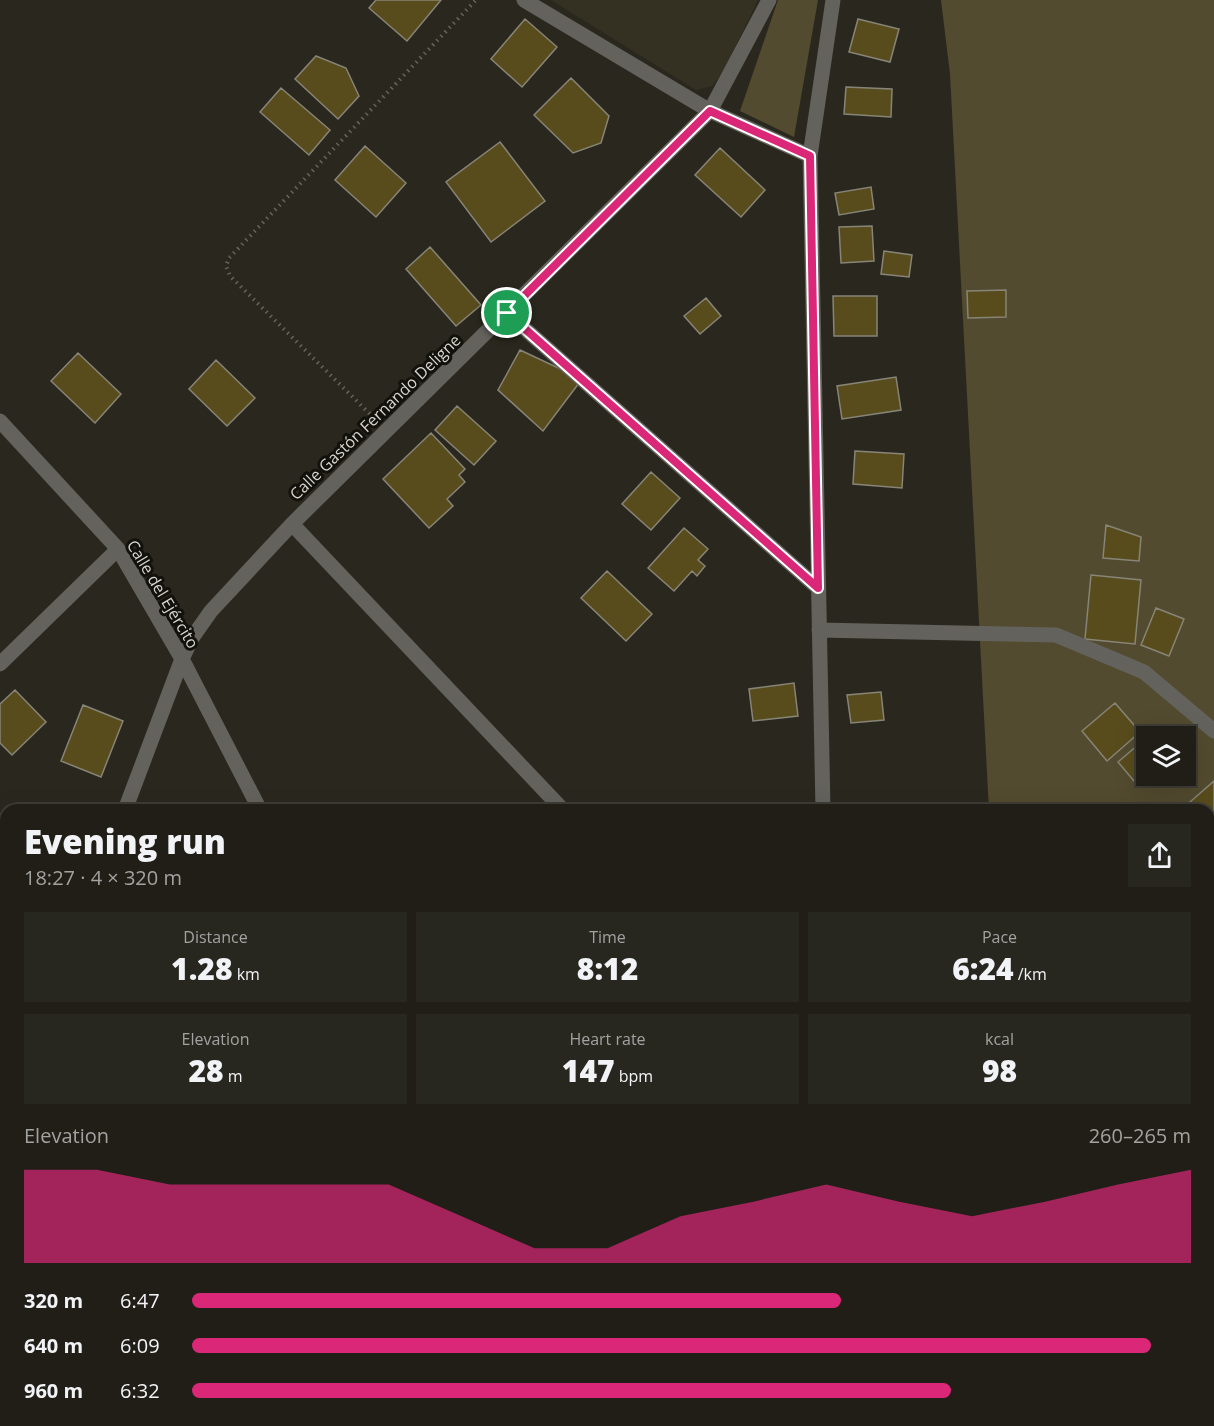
<!DOCTYPE html>
<meta charset="utf-8">
<style>
body{margin:0;font-family:"Open Sans",sans-serif;background:#28271f;color:#f1f3f6;height:100vh;display:flex;flex-direction:column;font-size:22px;white-space:nowrap}
*{box-sizing:border-box;margin:0}
p{font-size:20px;color:#a2a2a1}
.icon{flex:none;width:33px;height:33px;fill:none;stroke:currentColor;stroke-width:2;stroke-linecap:round;stroke-linejoin:round}
.map{position:relative;flex:1;overflow:hidden}
.details{position:absolute;left:0px;top:804px;width:1215px;height:622px;display:flex;flex-direction:column;background:#201e16;border-radius:18px 18px 0 0;box-shadow:0 6px 24px #0002,0 0 0 2px #3d3c35}
.details>*{flex:none}
.buttons{position:absolute;left:1136px;top:726px;display:grid;gap:12px}
.buttons a{display:grid;place-items:center;width:60px;height:60px;border-radius:0px;background:#201e16;box-shadow:0 6px 24px #0002,0 0 0 2px #3d3c35;font-size:30px}
.pin{position:absolute;display:grid;place-items:center;width:51px;height:51px;color:#fff;margin:-26px;border:3px solid #fff;border-radius:50%;box-shadow:0 2px 6px #0007}
.round{display:grid;place-items:center;flex:none;width:63px;height:63px;border-radius:0px;background:#28271f}
.overview{display:flex;align-items:center;justify-content:space-between;height:102px;padding:0 24px}
h1{font-size:33px;font-weight:800;line-height:45px}
.figures{display:grid;grid-template-columns:repeat(3,1fr);gap:9px;height:102px;padding:6px 24px}
.figures div{display:grid;align-content:center;border-radius:0px;background:#28271f;text-align:center}
.figures b{font-size:30px;font-weight:800}
.figures small{font-size:16px;font-weight:400}
.figures p{font-size:16px}
.chart{height:168px;padding:12px 24px}
.chart p{display:flex;justify-content:space-between}
.chart svg{width:100%;height:108px;margin-top:6px;fill:#db2777;opacity:.7}
ul{padding:0 24px;list-style:none;font-size:20px}
li{display:grid;grid-template-columns:96px 72px 1fr;align-items:center;height:45px}
li i{height:15px;border-radius:8px;background:#db2777}
.map>svg:first-child{display:block}
.built{fill:#353122}
.green{fill:#534b2f;fill-rule:evenodd}
.building{fill:#584c1d;stroke:#878478;stroke-width:1.5}
.lines{fill:none;stroke-linecap:round;stroke-linejoin:round}
.path{stroke:#65635a;stroke-width:4;stroke-dasharray:1.5 4.5;stroke-linecap:butt}
.minor{stroke:#63625d;stroke-width:15}
.route-casing{stroke:#fff;stroke-width:12}
.route{stroke:#db2777;stroke-width:8}
.labels{text-anchor:middle;stroke-width:6;stroke-linejoin:round;paint-order:stroke}
.street-label{font-size:16px;fill:#d7d6cf;stroke:#12110c}
</style>
<div class="map">
<svg width="1214" height="1426" viewBox="0 0 1214 1426">
<rect width="100%" height="100%" fill="#2a281e"/>
<path class="built" d="M551,0H758L723,72L712,86L696,90Z"/>
<path class="green" d="M778,0H818L794,137L740,111Z
M941,0H1214V1426H937L938,1420H1209V810H989L950,74ZM1146,736H1185V776H1146Z"/>
<path class="building" d="M376,0H441L407,41L369,8Z
M525,19L557,47L522,87L491,59Z
M858,19L899,29L890,62L849,52Z
M316,56L346,68L359,96L338,119L295,79Z
M571,78L609,116L601,143L573,153L534,115Z
M846,87L892,89L891,117L844,114Z
M281,88L330,130L309,155L260,112Z
M500,142L545,201L491,242L446,182Z
M365,146L406,183L376,217L335,180Z
M720,148L765,190L741,217L695,175Z
M871,187L874,209L839,215L835,193Z
M872,226L874,261L841,263L839,227Z
M430,247L481,305L456,326L406,269Z
M884,251L912,255L909,277L881,274Z
M1006,290V317L968,318L967,291Z
M833,296H877V336H834Z
M706,298L721,316L700,334L684,316Z
M520,350L582,379L543,431L498,390Z
M78,353L121,394L95,423L51,381Z
M216,360L255,398L227,426L189,389Z
M896,377L901,410L842,419L837,386Z
M457,406L496,441L474,465L435,430Z
M431,433L465,469L459,475L465,482L447,499L453,506L429,528L383,479Z
M855,451L904,454L902,488L853,484Z
M651,472L680,498L651,530L622,504Z
M1106,525L1141,537L1139,561L1103,558Z
M684,528L708,549L698,560L705,566L697,576L692,571L674,591L648,568Z
M607,571L652,614L626,641L581,598Z
M1091,575L1141,580L1135,644L1085,639Z
M1156,608L1184,619L1169,656L1141,645Z
M794,683L798,716L753,721L749,689Z
M15,690L46,722L12,755L0,743V704Z
M881,692L884,720L851,723L847,695Z
M1115,703L1140,732L1107,761L1082,731Z
M83,705L123,721L101,777L61,761Z
M1146,738V776H1152L1139,787L1118,762Z
M1214,781V830L1209,825V810H1196L1190,802Z
M0,967L6,970V1023L0,1020Z
M625,1420H647L653,1425L632,1426Z
M761,1420H800L805,1423L804,1426H763L759,1424Z
M847,1420H878L879,1426H847Z
M1051,1420H1073L1074,1426H1033Z"/>
<g class="lines">
<path class="path" d="M374,418L230,276L226,266L229,258L476,0"/>
<path class="minor" d="M524,0L710,111L810,156
M507,313L818,588
M0,421L118,549L182,659L260,810
M292,524L563,810
M819,630L1056,635L1144,672L1214,731
M0,664L118,549
M125,810L182,659L192,638L211,611L292,524L710,111L769,0
M823,810L810,156L833,0
M1209,877L1214,872
M1209,1048L1214,1044
M0,1055L6,1059
M0,1143L6,1126
M1209,1187L1214,1190
M0,1217L6,1223
M1209,1413L1214,1407
M202,1420L208,1426
M485,1420L491,1426
M836,1420L837,1426
M1129,1420L1135,1426
M379,1426L386,1420
M1198,1426L1203,1420"/>
</g>
<g class="lines">
<defs>
<path id="route" d="M710,111L810,156L818,588L507,313Z"/>
</defs>
<use href="#route" class="route-casing"/>
<use href="#route" class="route"/>
</g>
<g class="labels">
<g class="street-label">
<text transform="translate(375 417) rotate(-44)" y="6">Calle Gastón Fernando Deligne</text>
<text transform="translate(163 594) rotate(59)" y="6">Calle del Ejército</text>
</g>
</g>
</svg>
<div class="buttons">
<a><svg class="icon" aria-label="layers" viewBox="0 0 24 24"><path d="M12 4l9 5-9 5-9-5zM3 14l9 5 9-5"/></svg></a>
</div>
<div class="pin" style="left:507px;top:313px;background:#1e9e55"><svg class="icon" aria-label="arrive" viewBox="0 0 24 24"><path d="M6 21V4h12l-3 4 3 4H6"/></svg></div>
<section class="details">
<div class="overview"><div><h1>Evening run</h1><p>18:27 · 4 × 320 m</p></div><a class="round"><svg class="icon" aria-label="share" viewBox="0 0 24 24"><path d="M12 15V3M7 8l5-5 5 5M5 13v7h14v-7"/></svg></a></div>
<div class="figures">
<div><p>Distance</p><b>1.28<small> km</small></b></div>
<div><p>Time</p><b>8:12</b></div>
<div><p>Pace</p><b>6:24<small> /km</small></b></div>
</div>
<div class="figures">
<div><p>Elevation</p><b>28<small> m</small></b></div>
<div><p>Heart rate</p><b>147<small> bpm</small></b></div>
<div><p>kcal</p><b>98</b></div>
</div>
<div class="chart"><p><span>Elevation</span>260–265 m</p>
<svg viewBox="0 0 160 44" preserveAspectRatio="none"><path d="M0 44V6L10 6L20 12L30 12L40 12L50 12L60 25L70 38L80 38L90 25L100 19L110 12L120 19L130 25L140 19L150 12L160 6V44z"/></svg>
</div>
<ul>
<li><b>320 m</b>6:47<i style="width:65%"></i></li>
<li><b>640 m</b>6:09<i style="width:96%"></i></li>
<li><b>960 m</b>6:32<i style="width:76%"></i></li>
</ul>
</section>
</div>
